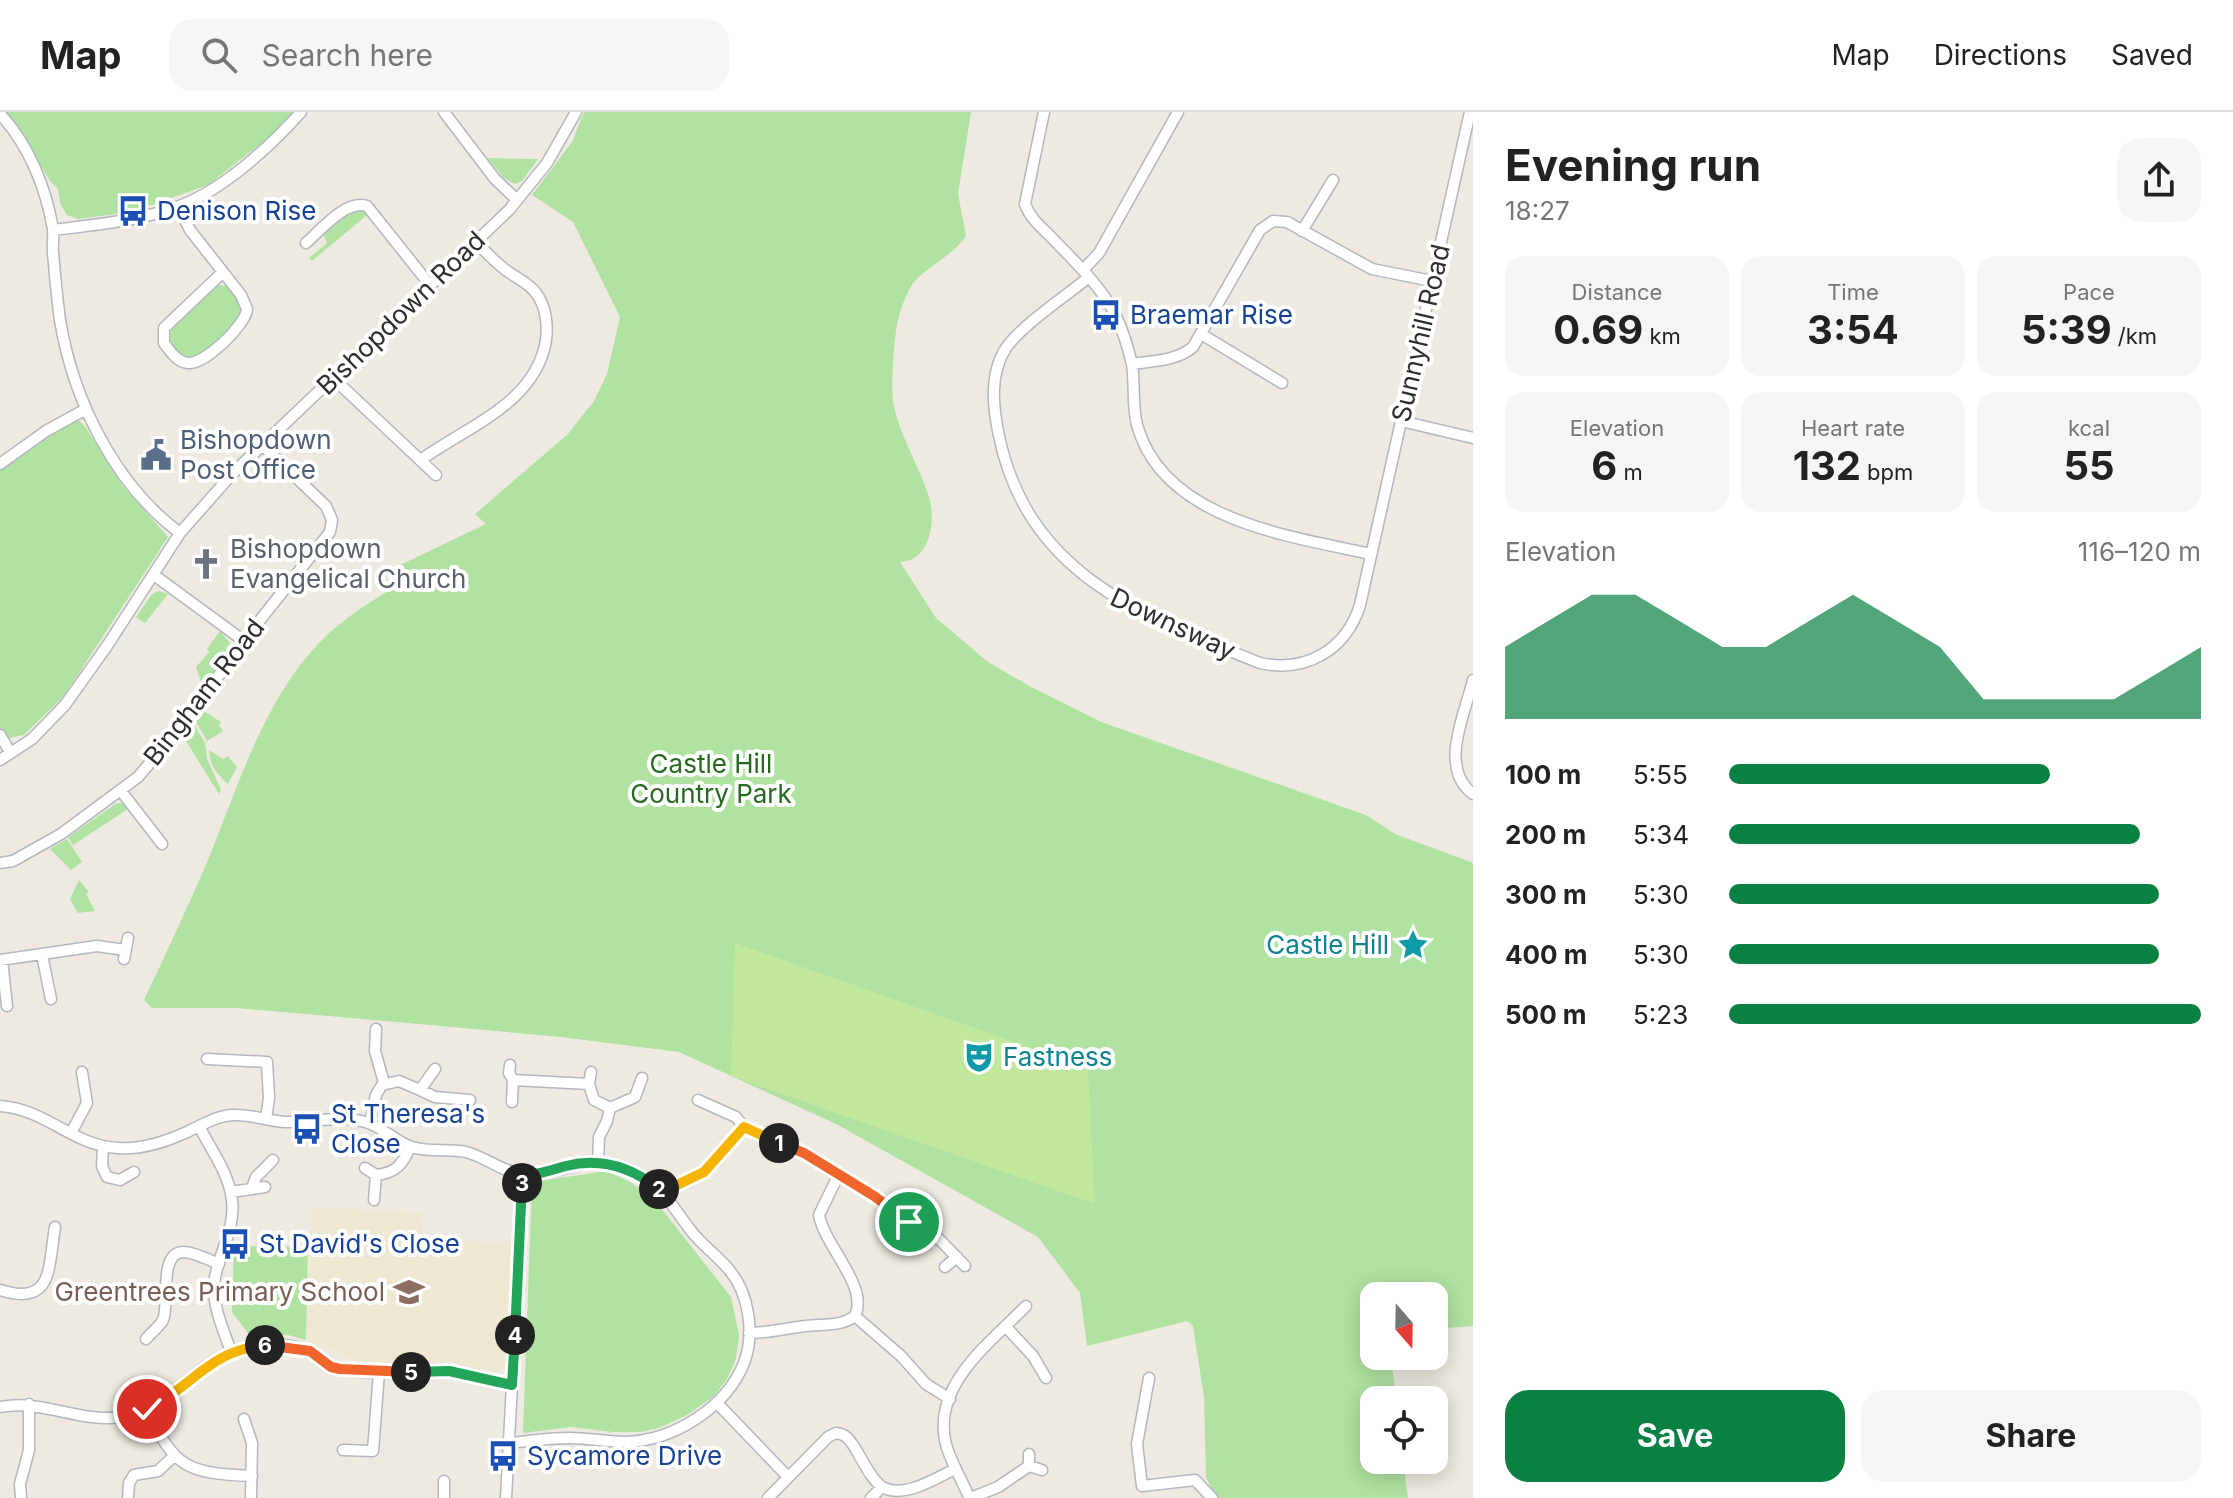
<!DOCTYPE html>
<meta charset="utf-8">
<style>
body{margin:0;font-family:Inter,sans-serif;background:#f6f6f6;color:#222;height:100vh;display:flex;flex-direction:column;font-size:30px;white-space:nowrap}
*{box-sizing:border-box;margin:0}
p{font-size:26px;color:#767676}
.icon{flex:none;width:44px;height:44px;fill:none;stroke:currentColor;stroke-width:2;stroke-linecap:round;stroke-linejoin:round}
.map{position:relative;flex:1;overflow:hidden}
.side{display:flex;flex-direction:column;background:#fff;width:760px}
.side>*{flex:none}
.needle{width:52px;rotate:160deg}
.tools{position:absolute;left:1360px;top:1170px;display:grid;gap:16px}
.tools a{display:grid;place-items:center;width:88px;height:88px;border-radius:16px;background:#fff;box-shadow:0 4px 20px #0003;font-size:40px}
.pin{position:absolute;display:grid;place-items:center;width:68px;height:68px;color:#fff;margin:-34px;border:4px solid #fff;border-radius:50%;box-shadow:0 2px 8px #0007}
.km{position:absolute;width:40px;height:40px;margin:-20px;border-radius:50%;background:#222;color:#fff;font-size:22px;line-height:40px;text-align:center}
.round{display:grid;place-items:center;flex:none;width:84px;height:84px;border-radius:24px;background:#f6f6f6}
.overview{display:flex;align-items:center;justify-content:space-between;height:136px;padding:0 32px}
h1{font-size:44px;font-weight:700;line-height:60px}
.metrics{display:grid;grid-template-columns:repeat(3,1fr);gap:12px;height:136px;padding:8px 32px}
.metrics div{display:grid;align-content:center;border-radius:20px;background:#f6f6f6;text-align:center}
.metrics b{font-size:40px;font-weight:700}
.metrics small{font-size:22px;font-weight:400}
.metrics p{font-size:22px}
.chart{height:224px;padding:16px 32px}
.chart p{display:flex;justify-content:space-between}
.chart svg{width:100%;height:144px;margin-top:8px;fill:#0b8043;opacity:.7}
.cta{display:flex;gap:16px;margin-top:auto;padding:16px 32px}
.cta a{flex:1;height:92px;border-radius:24px;background:#0b8043;color:#fff;font-size:32px;font-weight:700;line-height:92px;text-align:center}
.cta a+a{background:#f6f6f6;color:#222}
ul{padding:0 32px;list-style:none;font-size:26px}
li{display:grid;grid-template-columns:128px 96px 1fr;align-items:center;height:60px}
li i{height:20px;border-radius:10px;background:#0b8043}
header{display:flex;align-items:center;gap:48px;box-sizing:border-box;height:112px;padding:0 40px;background:#fff;border-bottom:2px solid #e0e0e0}
header strong{font-size:38px}
nav{display:flex;gap:44px;margin-inline-start:auto;font-size:28px}
.search{width:560px;height:72px;background:#f6f6f6;display:flex;align-items:center;gap:20px;box-sizing:border-box;padding:0 28px;border-radius:24px;color:#767676;font-size:30px}
main{display:flex;flex:1;min-height:0}
.map>svg:first-child{display:block}
.education{fill:#eee8d2}
.green{fill:#b0e2a1}
.pitch{fill:#c1e89d}
.lines{fill:none;stroke-linecap:round;stroke-linejoin:round}
.street-casing{stroke:#b4b6c0;stroke-width:13}
.street{stroke:#fff;stroke-width:10}
.split-1-casing{stroke:#fff;stroke-width:16}
.split-2-casing{stroke:#fff;stroke-width:16}
.split-3-casing{stroke:#fff;stroke-width:16}
.split-4-casing{stroke:#fff;stroke-width:16}
.split-5-casing{stroke:#fff;stroke-width:16}
.split-6-casing{stroke:#fff;stroke-width:16}
.split-7-casing{stroke:#fff;stroke-width:16}
.split-1{stroke:#f0652b;stroke-width:10}
.split-2{stroke:#f5b400;stroke-width:10}
.split-3{stroke:#22a559;stroke-width:10}
.split-4{stroke:#22a559;stroke-width:10}
.split-5{stroke:#22a559;stroke-width:10}
.split-6{stroke:#f0652b;stroke-width:10}
.split-7{stroke:#f5b400;stroke-width:10}
.labels{text-anchor:middle;stroke-width:8;stroke-linejoin:round;paint-order:stroke}
.transit-label{font-size:26px;fill:#164399;stroke:#fff;text-anchor:start}
.street-label{font-size:26px;fill:#2e2e2e;stroke:#fff}
.service-label{font-size:26px;fill:#4e5e75;stroke:#fff;text-anchor:start}
.worship-label{font-size:26px;fill:#5b616d;stroke:#fff;text-anchor:start}
.park-label{font-size:26px;fill:#276a1f;stroke:#fff}
.culture-label{font-size:26px;fill:#0d838f;stroke:#fff;text-anchor:end}
.education-label{font-size:26px;fill:#785e54;stroke:#fff;text-anchor:end}
</style>
<header>
<strong>Map</strong>
<div class="search"><svg class="icon" aria-label="search" viewBox="0 0 24 24"><circle cx="10" cy="10" r="6"/><path d="M15 15l6 6"/></svg>Search here</div>
<nav><a>Map</a><a>Directions</a><a>Saved</a></nav>
</header>
<main>
<div class="map">
<svg width="1473" height="1386" viewBox="0 0 1473 1386">
<rect width="100%" height="100%" fill="#eeeae1"/>
<path class="education" d="M312,1095L422,1101L421,1127L512,1131L505,1255L497,1261L448,1250L407,1253L360,1251L334,1238L306,1228Z"/>
<path class="green" d="M6,0H293L267,27L208,73L131,100L78,107L67,103L60,91L58,77L50,69L18,15Z
M584,0H971L958,82L966,124C952,144 931,152 915,169C908,177 900,198 898,209C894,224 891,274 893,289C898,321 918,351 928,382C937,407 931,449 900,450L936,506L988,550L1031,575L1101,610L1366,703L1395,722L1473,751V1214L1434,1217V1184H1374V1244H1391L1396,1288H1374V1348H1403L1408,1386H1216L1206,1365L1204,1285L1193,1214L1187,1209L1087,1234L1080,1181L1038,1125L838,1013L679,940L561,925L363,907L236,896H152L144,888C166,841 188,795 208,748C238,674 263,590 319,531C346,503 381,483 414,464L398,454L486,412L475,402L568,322L594,289L607,262L620,205L573,110L532,83L572,30Z
M487,46L538,47L522,69L515,72L504,66Z
M353,98H364L367,103L312,149L309,146L327,131L324,123L327,119Z
M218,173L228,174L243,193C242,198 241,207 239,212C233,221 202,245 191,246C174,247 166,225 173,212L212,175Z
M72,309H80L86,316L123,374L168,425L64,584L24,623L8,626L0,615V358L24,339Z
M159,479L168,482L145,511L136,505L152,482Z
M220,519L230,531L228,543L203,576L196,555L209,540L207,537Z
M202,598L221,610L219,613L223,619L207,629L195,608Z
M193,611L205,631L207,647L221,678L219,682L183,624Z
M209,638L223,647L228,644L237,655L228,672C217,661 210,655 209,638Z
M117,691H123L128,697L73,733L68,725Z
M67,727L82,750L71,758L50,737Z
M79,768L89,780L86,782L95,799L78,801L70,787Z
M607,1059L630,1070L653,1086L731,1185L739,1223L736,1247L727,1267L714,1284L687,1303L659,1316L640,1320H613L571,1315L523,1321L532,1070Z
M234,1134L308,1135L306,1228L288,1223L251,1225L232,1200Z"/>
<path class="pitch" d="M735,831L1088,956L1095,1092L731,964Z"/>
<g class="lines">
<defs>
<path id="street" d="M444,0L495,67L516,87
M1044,0L1025,92C1030,106 1041,115 1051,125C1074,149 1098,171 1114,200C1122,216 1128,235 1132,252C1135,272 1132,293 1137,313C1163,408 1289,424 1371,442
M0,2C29,33 46,76 53,117C54,125 52,134 53,141C55,163 57,186 60,208C73,287 114,372 180,421
M178,95L190,118L241,183L247,197C246,213 204,253 188,251C177,250 170,239 164,231V216L222,161
M53,118C93,113 136,109 174,96C221,80 269,36 301,0
M1302,119L1333,68
M306,131C321,118 346,87 367,94L430,173
M1083,158L1099,141L1178,0
M1089,165C1066,184 1022,213 1006,236C989,262 993,296 999,324C1028,463 1142,504 1260,551C1306,561 1346,538 1360,493L1470,0
M1201,222L1282,271
M1132,252C1152,249 1177,249 1193,235L1260,118L1273,109L1287,110L1372,157L1432,169
M333,266L436,363
M1401,309L1473,326
M422,347C468,314 536,291 546,228C548,213 546,194 536,181C527,169 513,165 502,155C493,148 484,138 476,130
M0,352L46,319L86,297
M154,463L244,529
M1473,568C1465,602 1438,656 1473,682
M0,623L10,640
M0,648L32,627L65,593L107,534L180,421L233,361L509,98L547,51L576,0
M121,679L162,732
M0,751L13,749L61,722L138,665L189,605L245,527L330,420L332,408L326,394L262,333
M42,843L51,887
M124,847L128,826
M0,848L97,834L125,838
M2,848L7,894
M376,917L375,939L384,971
M207,947L267,950L269,986L266,1007
M510,953L509,961L513,968L512,990
M513,968L589,972L594,988L610,996
M589,972L591,960
M420,978L435,985L470,988
M698,988L736,1005L744,1015
M0,994C46,997 73,1034 118,1036C142,1038 165,1030 187,1020C202,1013 216,1004 232,1003C251,1002 268,1009 286,1010C312,1011 339,1003 365,1010C382,1014 395,1030 412,1035C431,1041 448,1036 466,1040C486,1045 502,1060 522,1062C560,1066 587,1039 629,1057C662,1072 671,1093 692,1120C703,1134 718,1144 730,1159C749,1182 755,1222 744,1251C726,1296 673,1329 625,1330C607,1330 589,1326 570,1326C550,1326 530,1329 510,1331
M370,1011L376,983L382,973L399,969L420,978L435,957
M199,1014C211,1038 229,1061 232,1088C236,1119 216,1144 214,1173C213,1196 224,1219 231,1240
M71,1021L87,991L82,960
M103,1035L102,1054L107,1065L120,1068L134,1060
M598,1051L599,1025L607,1009L610,996L635,985L642,966
M365,1056L376,1063C396,1061 403,1052 410,1035
M838,1064L819,1103C825,1135 869,1174 855,1204
M252,1076L256,1065L273,1048
M231,1080L265,1075
M666,1083C678,1071 693,1070 705,1059C720,1047 728,1027 744,1015L749,1016L799,1038L874,1084L940,1128L965,1154
M374,1088L376,1063
M945,1155L957,1145
M0,1178C54,1195 48,1155 55,1115
M1006,1215L1033,1244L1046,1266
M749,1221C769,1221 786,1216 806,1214C823,1212 840,1215 855,1204L901,1244L926,1272L950,1287
M146,1227C151,1221 159,1215 163,1208C170,1192 158,1141 183,1140C194,1140 209,1148 219,1152
M1149,1266L1137,1332L1142,1374L1195,1368L1212,1386
M717,1291L788,1365
M0,1295C43,1287 80,1311 120,1305C167,1297 192,1254 235,1239C258,1231 290,1229 312,1241C321,1246 327,1255 338,1257C372,1264 407,1257 441,1258C465,1259 489,1267 512,1273
M147,1297C175,1357 187,1361 252,1364
M244,1307L252,1331L251,1386
M343,1338L373,1339L379,1260
M1029,1342V1354L1042,1358
M444,1369V1386
M21,1386L20,1372L29,1338V1292
M128,1386L129,1371L134,1363L158,1359L174,1344
M506,1386L523,1062
M768,1386L828,1325L836,1321C846,1322 849,1327 855,1336C862,1347 872,1370 884,1376C906,1386 936,1366 955,1357
M871,1386L882,1375
M969,1386C962,1366 949,1349 945,1328C934,1271 992,1229 1026,1194
M971,1386L998,1375L1029,1354"/>
</defs>
<use href="#street" class="street-casing"/>
<use href="#street" class="street"/>
</g>
<g class="lines">
<defs>
<path id="split-1" d="M779,1031L804,1041L874,1084L909,1110"/>
<path id="split-2" d="M659,1077L666,1083L677,1073L704,1060L744,1015L779,1031"/>
<path id="split-3" d="M522,1071L523,1062C539,1063 551,1058 566,1054C601,1045 631,1055 659,1077"/>
<path id="split-4" d="M515,1223L522,1071"/>
<path id="split-5" d="M411,1260L449,1259L512,1273L515,1223"/>
<path id="split-6" d="M265,1233L310,1239L331,1255L340,1257L411,1260"/>
<path id="split-7" d="M147,1297C193,1275 208,1239 265,1233"/>
</defs>
<use href="#split-1" class="split-1-casing"/>
<use href="#split-2" class="split-2-casing"/>
<use href="#split-3" class="split-3-casing"/>
<use href="#split-4" class="split-4-casing"/>
<use href="#split-5" class="split-5-casing"/>
<use href="#split-6" class="split-6-casing"/>
<use href="#split-7" class="split-7-casing"/>
<use href="#split-1" class="split-1"/>
<use href="#split-2" class="split-2"/>
<use href="#split-3" class="split-3"/>
<use href="#split-4" class="split-4"/>
<use href="#split-5" class="split-5"/>
<use href="#split-6" class="split-6"/>
<use href="#split-7" class="split-7"/>
</g>
<defs>
<symbol id="bus-bare" viewBox="-9 -9 18 18"><path d="M-5-6H5V4H4V6H2V4H-2V6H-4V4H-5ZM-3.5-4V0h7V-4ZM-3.5 1.2v1.5H-2V1.2ZM2 1.2v1.5H3.5V1.2Z" fill="#1a4fb4" stroke="#fff" stroke-width="2.5" paint-order="stroke"/></symbol>
<symbol id="civic-bare" viewBox="-9 -9 18 18"><path d="M-.6-6.5H3V-4.5H.6V-3L4-1V1h2V6H-6V1h2V-1L-.6-3ZM-1.2 2.5V6h2.4V2.5Z" fill="#5c6f8a" stroke="#fff" stroke-width="2.5" paint-order="stroke"/></symbol>
<symbol id="church-bare" viewBox="-9 -9 18 18"><path d="M-1.2-6h2.4v3.5h3.3v2.4h-3.3V6h-2.4V-.1h-3.3v-2.4h3.3Z" fill="#6b7280" stroke="#fff" stroke-width="2.5" paint-order="stroke"/></symbol>
<symbol id="sight-bare" viewBox="-9 -9 18 18"><path d="M0-6L1.8-2.2L6-1.7L2.9 1.2L3.7 5.4L0 3.3L-3.7 5.4L-2.9 1.2L-6-1.7L-1.8-2.2Z" fill="#0f9aa8" stroke="#fff" stroke-width="2.5" paint-order="stroke"/></symbol>
<symbol id="theatre-bare" viewBox="-9 -9 18 18"><path d="M-5-5.5Q0-4 5-5.5V0Q5 5 0 6Q-5 5-5 0ZM-3.3-2.5H-1v1.5H-3.3ZM1-2.5H3.3v1.5H1ZM-2.8 1Q0 5.5 2.8 1Z" fill="#0f9aa8" stroke="#fff" stroke-width="2.5" paint-order="stroke"/></symbol>
<symbol id="school-bare" viewBox="-9 -9 18 18"><path d="M0-5L7-2L0 1L-7-2ZM-4 1L0 2.5L4 1V4Q0 6-4 4Z" fill="#8d6e63" stroke="#fff" stroke-width="2.5" paint-order="stroke"/></symbol>
</defs>
<g fill-rule="evenodd">
<use href="#bus-bare" x="111" y="77" width="44" height="44"/>
<use href="#bus-bare" x="1084" y="181" width="44" height="44"/>
<use href="#civic-bare" x="134" y="321" width="44" height="44"/>
<use href="#church-bare" x="184" y="430" width="44" height="44"/>
<use href="#sight-bare" x="1391" y="811" width="44" height="44"/>
<use href="#theatre-bare" x="957" y="923" width="44" height="44"/>
<use href="#bus-bare" x="285" y="995" width="44" height="44"/>
<use href="#bus-bare" x="213" y="1110" width="44" height="44"/>
<use href="#school-bare" x="387" y="1158" width="44" height="44"/>
<use href="#bus-bare" x="481" y="1322" width="44" height="44"/>
</g>
<g class="labels">
<g class="transit-label">
<text x="157" y="108">Denison Rise</text>
<text x="1130" y="212">Braemar Rise</text>
<text x="331" y="1011">St Theresa's<tspan x="331" dy="30">Close</tspan></text>
<text x="259" y="1141">St David's Close</text>
<text x="527" y="1353">Sycamore Drive</text>
</g>
<g class="street-label">
<text transform="translate(401 201) rotate(-44)" y="9">Bishopdown Road</text>
<text transform="translate(1421 221) rotate(-77)" y="9">Sunnyhill Road</text>
<text transform="translate(1173 512) rotate(25)" y="9">Downsway</text>
<text transform="translate(204 580) rotate(-52)" y="9">Bingham Road</text>
</g>
<g class="service-label">
<text x="180" y="337">Bishopdown<tspan x="180" dy="30">Post Office</tspan></text>
</g>
<g class="worship-label">
<text x="230" y="446">Bishopdown<tspan x="230" dy="30">Evangelical Church</tspan></text>
</g>
<g class="park-label">
<text x="711" y="661">Castle Hill<tspan x="711" dy="30">Country Park</tspan></text>
</g>
<g class="culture-label">
<text x="1389" y="842">Castle Hill</text>
<text x="1003" y="954" text-anchor="start">Fastness</text>
</g>
<g class="education-label">
<text x="385" y="1189">Greentrees Primary School</text>
</g>
</g>
</svg>
<div class="tools">
<a><svg class="needle" viewBox="-14 -14 28 28"><path d="M0-13l5 13h-10z" fill="#e53935"/><path d="M0 13l5-13h-10z" fill="#767676"/></svg></a>
<a><svg class="icon" aria-label="locate" viewBox="0 0 24 24"><circle cx="12" cy="12" r="6"/><path d="M12 2v4M12 18v4M2 12h4M18 12h4"/></svg></a>
</div>
<div class="pin" style="left:909px;top:1110px;background:#1e9e55"><svg class="icon" aria-label="arrive" viewBox="0 0 24 24"><path d="M6 21V4h12l-3 4 3 4H6"/></svg></div>
<div class="pin" style="left:147px;top:1297px;background:#d93025"><svg class="icon" aria-label="check" viewBox="0 0 24 24"><path d="M5 12l5 5 9-10"/></svg></div>
<b class="km" style="left:779px;top:1031px">1</b>
<b class="km" style="left:659px;top:1077px">2</b>
<b class="km" style="left:522px;top:1071px">3</b>
<b class="km" style="left:515px;top:1223px">4</b>
<b class="km" style="left:411px;top:1260px">5</b>
<b class="km" style="left:265px;top:1233px">6</b>
</div>
<section class="side">
<div class="overview"><div><h1>Evening run</h1><p>18:27</p></div><a class="round"><svg class="icon" aria-label="share" viewBox="0 0 24 24"><path d="M12 15V3M7 8l5-5 5 5M5 13v7h14v-7"/></svg></a></div>
<div class="metrics">
<div><p>Distance</p><b>0.69<small> km</small></b></div>
<div><p>Time</p><b>3:54</b></div>
<div><p>Pace</p><b>5:39<small> /km</small></b></div>
</div>
<div class="metrics">
<div><p>Elevation</p><b>6<small> m</small></b></div>
<div><p>Heart rate</p><b>132<small> bpm</small></b></div>
<div><p>kcal</p><b>55</b></div>
</div>
<div class="chart"><p><span>Elevation</span>116–120 m</p>
<svg viewBox="0 0 160 44" preserveAspectRatio="none"><path d="M0 44V22L10 14L20 6L30 6L40 14L50 22L60 22L70 14L80 6L90 14L100 22L110 38L120 38L130 38L140 38L150 30L160 22V44z"/></svg>
</div>
<ul>
<li><b>100 m</b>5:55<i style="width:68%"></i></li>
<li><b>200 m</b>5:34<i style="width:87%"></i></li>
<li><b>300 m</b>5:30<i style="width:91%"></i></li>
<li><b>400 m</b>5:30<i style="width:91%"></i></li>
<li><b>500 m</b>5:23<i style="width:100%"></i></li>
</ul>
<div class="cta"><a>Save</a><a>Share</a></div>
</section>
</main>
